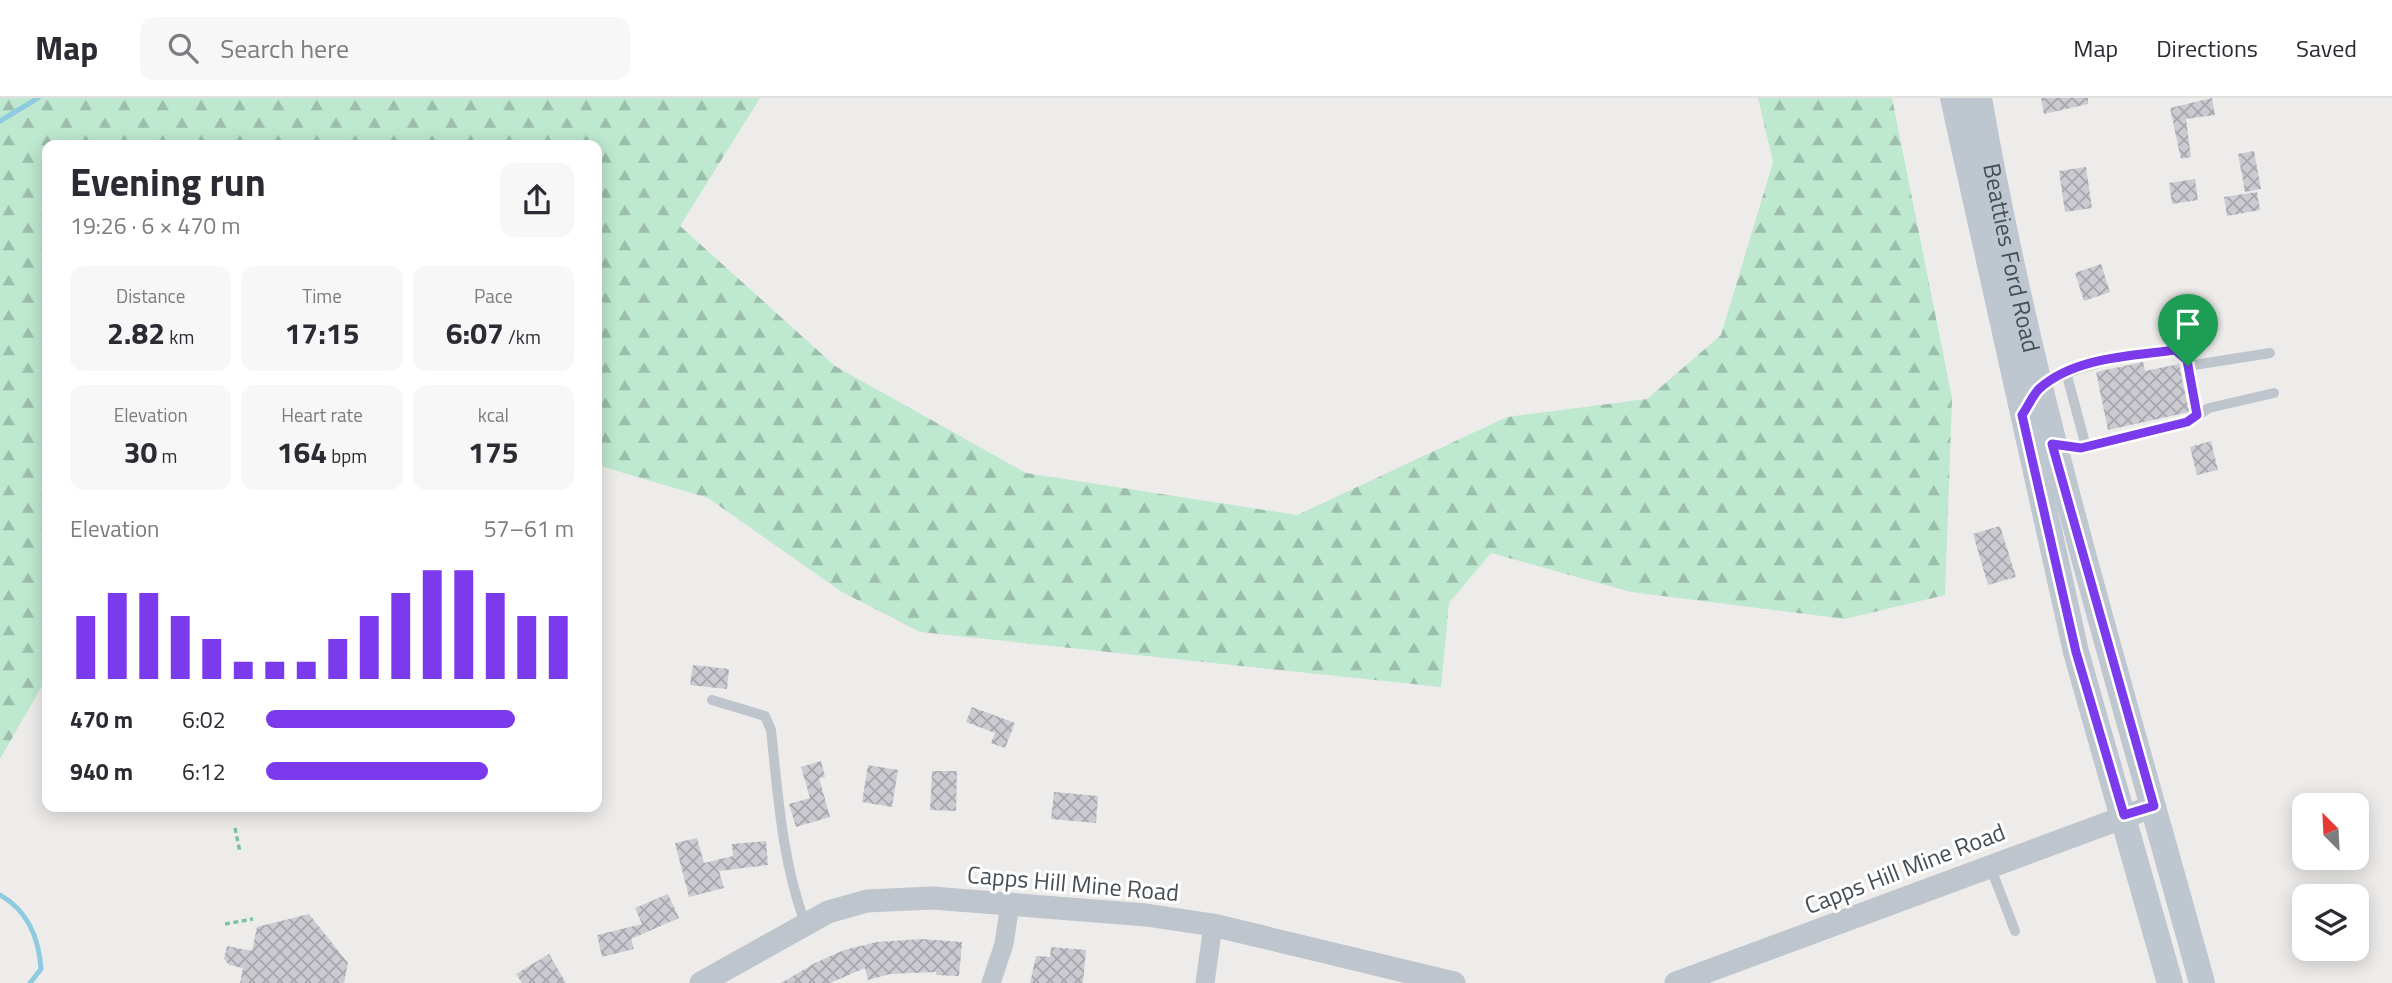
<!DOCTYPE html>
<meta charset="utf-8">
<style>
body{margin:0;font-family:"Titillium Web",sans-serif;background:#f7f7f7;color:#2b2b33;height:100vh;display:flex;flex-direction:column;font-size:26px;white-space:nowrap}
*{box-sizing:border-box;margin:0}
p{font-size:23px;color:#7c7c81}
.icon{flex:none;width:38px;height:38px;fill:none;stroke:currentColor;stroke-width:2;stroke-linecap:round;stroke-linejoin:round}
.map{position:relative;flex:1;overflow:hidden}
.details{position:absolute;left:42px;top:42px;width:560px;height:672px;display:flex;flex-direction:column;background:#fff;border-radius:14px;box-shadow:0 4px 18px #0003}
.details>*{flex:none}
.needle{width:46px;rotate:336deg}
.buttons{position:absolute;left:2292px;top:695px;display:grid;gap:14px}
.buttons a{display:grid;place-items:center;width:77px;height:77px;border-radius:14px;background:#fff;box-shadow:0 4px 18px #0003;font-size:35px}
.pin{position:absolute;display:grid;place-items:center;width:60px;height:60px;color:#fff;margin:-72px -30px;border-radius:50% 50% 50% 0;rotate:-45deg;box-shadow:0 0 7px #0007}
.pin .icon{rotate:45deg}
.round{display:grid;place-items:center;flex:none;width:74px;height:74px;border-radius:14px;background:#f7f7f7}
.headline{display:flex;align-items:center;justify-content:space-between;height:119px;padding:0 28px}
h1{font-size:38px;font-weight:700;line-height:52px}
.stats{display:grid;grid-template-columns:repeat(3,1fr);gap:10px;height:119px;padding:7px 28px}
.stats div{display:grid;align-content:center;border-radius:14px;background:#f7f7f7;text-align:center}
.stats b{font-size:30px;font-weight:700}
.stats small{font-size:19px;font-weight:400}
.stats p{font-size:19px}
.chart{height:196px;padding:14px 28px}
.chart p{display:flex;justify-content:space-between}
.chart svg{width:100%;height:126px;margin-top:7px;stroke:#7c3aed;stroke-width:6}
ul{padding:0 28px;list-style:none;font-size:23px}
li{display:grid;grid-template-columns:112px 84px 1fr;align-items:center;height:52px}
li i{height:18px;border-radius:9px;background:#7c3aed}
header{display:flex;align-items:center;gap:42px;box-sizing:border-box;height:98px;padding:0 35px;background:#fff;border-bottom:2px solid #e1e1e2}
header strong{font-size:33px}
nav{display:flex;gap:38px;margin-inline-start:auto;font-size:24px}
.search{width:490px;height:63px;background:#f7f7f7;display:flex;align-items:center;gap:18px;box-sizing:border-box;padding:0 24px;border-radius:14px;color:#7c7c81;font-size:26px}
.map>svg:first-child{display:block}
.forest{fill:url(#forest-firs)}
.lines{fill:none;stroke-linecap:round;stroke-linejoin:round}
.stream{stroke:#8fcbe0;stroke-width:5}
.building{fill:url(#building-cross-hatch)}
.path{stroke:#7ac2a2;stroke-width:3.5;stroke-dasharray:5 3.5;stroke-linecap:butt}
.service{stroke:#bec5cc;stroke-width:10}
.minor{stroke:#bec5cc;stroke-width:19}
.tertiary{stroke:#bec5cc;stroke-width:23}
.secondary{stroke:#bec6d0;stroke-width:26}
.route-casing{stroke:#fff;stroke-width:14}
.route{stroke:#7c3aed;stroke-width:9}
.labels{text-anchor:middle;stroke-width:6;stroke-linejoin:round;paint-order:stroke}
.street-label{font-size:24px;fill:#464e56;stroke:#fff}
</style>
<header>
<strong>Map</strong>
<div class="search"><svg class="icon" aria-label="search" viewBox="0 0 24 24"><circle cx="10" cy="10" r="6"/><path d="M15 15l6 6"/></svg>Search here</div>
<nav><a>Map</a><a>Directions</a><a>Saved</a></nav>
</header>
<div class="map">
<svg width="2392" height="885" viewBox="0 0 2392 885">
<defs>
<pattern id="forest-firs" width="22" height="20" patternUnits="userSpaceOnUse" patternTransform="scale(1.75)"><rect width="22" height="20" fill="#bee8d0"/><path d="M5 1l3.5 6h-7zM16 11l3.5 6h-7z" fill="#9cbeac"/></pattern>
<pattern id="building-cross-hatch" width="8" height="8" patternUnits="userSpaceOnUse" patternTransform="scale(1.75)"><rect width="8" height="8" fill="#cacad0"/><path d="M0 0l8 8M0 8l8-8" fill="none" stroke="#a6a6ac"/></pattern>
</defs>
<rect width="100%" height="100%" fill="#eeeceb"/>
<path class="forest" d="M0,0H760L680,128L835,268L1026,375L1297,417L1507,319L1647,301L1721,237L1773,64L1758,0H1892L1952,300L1945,497L1845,521L1631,494L1491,455L1449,505L1441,589L920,534L842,494L708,400L597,367V47H47V579L0,661Z"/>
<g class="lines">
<path class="stream" d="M0,23L38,0
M0,797C27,812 39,840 41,871L30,885"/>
</g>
<path class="building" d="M2041,0H2088V6L2044,16Z
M2212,0L2215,17L2186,21L2191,59L2181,61L2170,10Z
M2254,53L2261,91L2245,94L2238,56Z
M2086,69L2092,110L2065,114L2059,73Z
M2195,81L2198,102L2172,106L2169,85Z
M2257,94L2260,112L2227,118L2224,99Z
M2101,166L2110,194L2084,203L2075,175Z
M2143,264L2145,273L2179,266L2189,314L2108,332L2096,274Z
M2211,343L2218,372L2197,377L2190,349Z
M2000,428L2016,479L1988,487L1973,436Z
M693,567L729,571L727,591L690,587Z
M972,609L1015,625L1005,650L991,645L995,635L966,624Z
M821,663L825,679L819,680L830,719L796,729L789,706L810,700L801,669Z
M868,667L898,672L892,709L862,704Z
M932,673H957L956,713L930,712Z
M1054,694L1098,698L1096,725L1051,721Z
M697,740L704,765L733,758L732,746L766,743L768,767L719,773L724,790L689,799L675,745Z
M668,796L679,820L631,841L634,851L602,859L597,837L642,826L635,810Z
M309,816L348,865L344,885H240L243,870L229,867L224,861L227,848L252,853L257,829Z
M922,841L962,844L959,878L936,877V874L890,876L868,882L865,870L830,885H781L815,865L844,852L877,844Z
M1051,849L1086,852L1083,885H1030L1036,858L1050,859Z
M549,856L566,885H522L516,876Z"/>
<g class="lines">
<path class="path" d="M235,730L240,754
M225,826L253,821"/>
<path class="service" d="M2188,268L2270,255
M2066,274L2086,349
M2041,289C2082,263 2127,259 2175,252L2187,262L2197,317
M2059,348L2081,350L2114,342L2187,324L2209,310L2274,295
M712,602L765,618L771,632C778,697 782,763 805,825
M1990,768L2015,833"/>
<path class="minor" d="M991,885L1004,846L1010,806
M1205,885L1213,827"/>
<path class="tertiary" d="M701,885L828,814L867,803L932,800L1146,817L1213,827L1454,885
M1676,885L2154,708"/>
<g class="secondary">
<path d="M1953,0L2076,554L2170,885"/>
<path id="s1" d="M1979,0C2031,301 2122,591 2202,885"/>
</g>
</g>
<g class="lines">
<defs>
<path id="route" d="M2175,252L2187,262L2197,317L2187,324L2081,350L2052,346L2154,708L2124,717L2076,554L2022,317C2028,309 2033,296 2040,290C2075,259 2131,258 2175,252Z"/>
</defs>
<use href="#route" class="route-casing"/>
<use href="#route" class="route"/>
</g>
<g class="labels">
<g class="street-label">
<text dy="8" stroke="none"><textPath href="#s1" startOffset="163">Beatties Ford Road</textPath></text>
<text transform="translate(1905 771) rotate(-21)" y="8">Capps Hill Mine Road</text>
<text transform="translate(1073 786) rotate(5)" y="8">Capps Hill Mine Road</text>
</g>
</g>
</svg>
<div class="buttons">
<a><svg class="needle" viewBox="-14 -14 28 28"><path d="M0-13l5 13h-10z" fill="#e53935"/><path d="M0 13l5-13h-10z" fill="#7c7c81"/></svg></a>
<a><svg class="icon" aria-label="layers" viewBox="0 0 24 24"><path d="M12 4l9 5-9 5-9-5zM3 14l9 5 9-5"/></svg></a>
</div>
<div class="pin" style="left:2188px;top:268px;background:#1e9e55"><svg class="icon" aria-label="arrive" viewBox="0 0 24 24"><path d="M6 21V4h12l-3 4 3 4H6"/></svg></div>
<section class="details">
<div class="headline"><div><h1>Evening run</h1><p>19:26 · 6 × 470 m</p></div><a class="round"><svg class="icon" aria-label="share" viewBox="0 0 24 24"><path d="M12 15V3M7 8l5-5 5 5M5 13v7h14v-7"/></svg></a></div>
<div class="stats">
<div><p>Distance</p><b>2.82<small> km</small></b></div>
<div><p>Time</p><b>17:15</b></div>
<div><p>Pace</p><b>6:07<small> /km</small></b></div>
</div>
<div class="stats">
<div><p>Elevation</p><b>30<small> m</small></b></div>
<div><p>Heart rate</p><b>164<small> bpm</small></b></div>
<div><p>kcal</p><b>175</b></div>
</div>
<div class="chart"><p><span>Elevation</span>57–61 m</p>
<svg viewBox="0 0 160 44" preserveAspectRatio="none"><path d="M5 44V22M15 44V14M25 44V14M35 44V22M45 44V30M55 44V38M65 44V38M75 44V38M85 44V30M95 44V22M105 44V14M115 44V6M125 44V6M135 44V14M145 44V22M155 44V22"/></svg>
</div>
<ul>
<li><b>470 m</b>6:02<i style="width:81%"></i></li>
<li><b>940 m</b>6:12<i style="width:72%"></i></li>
</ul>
</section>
</div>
